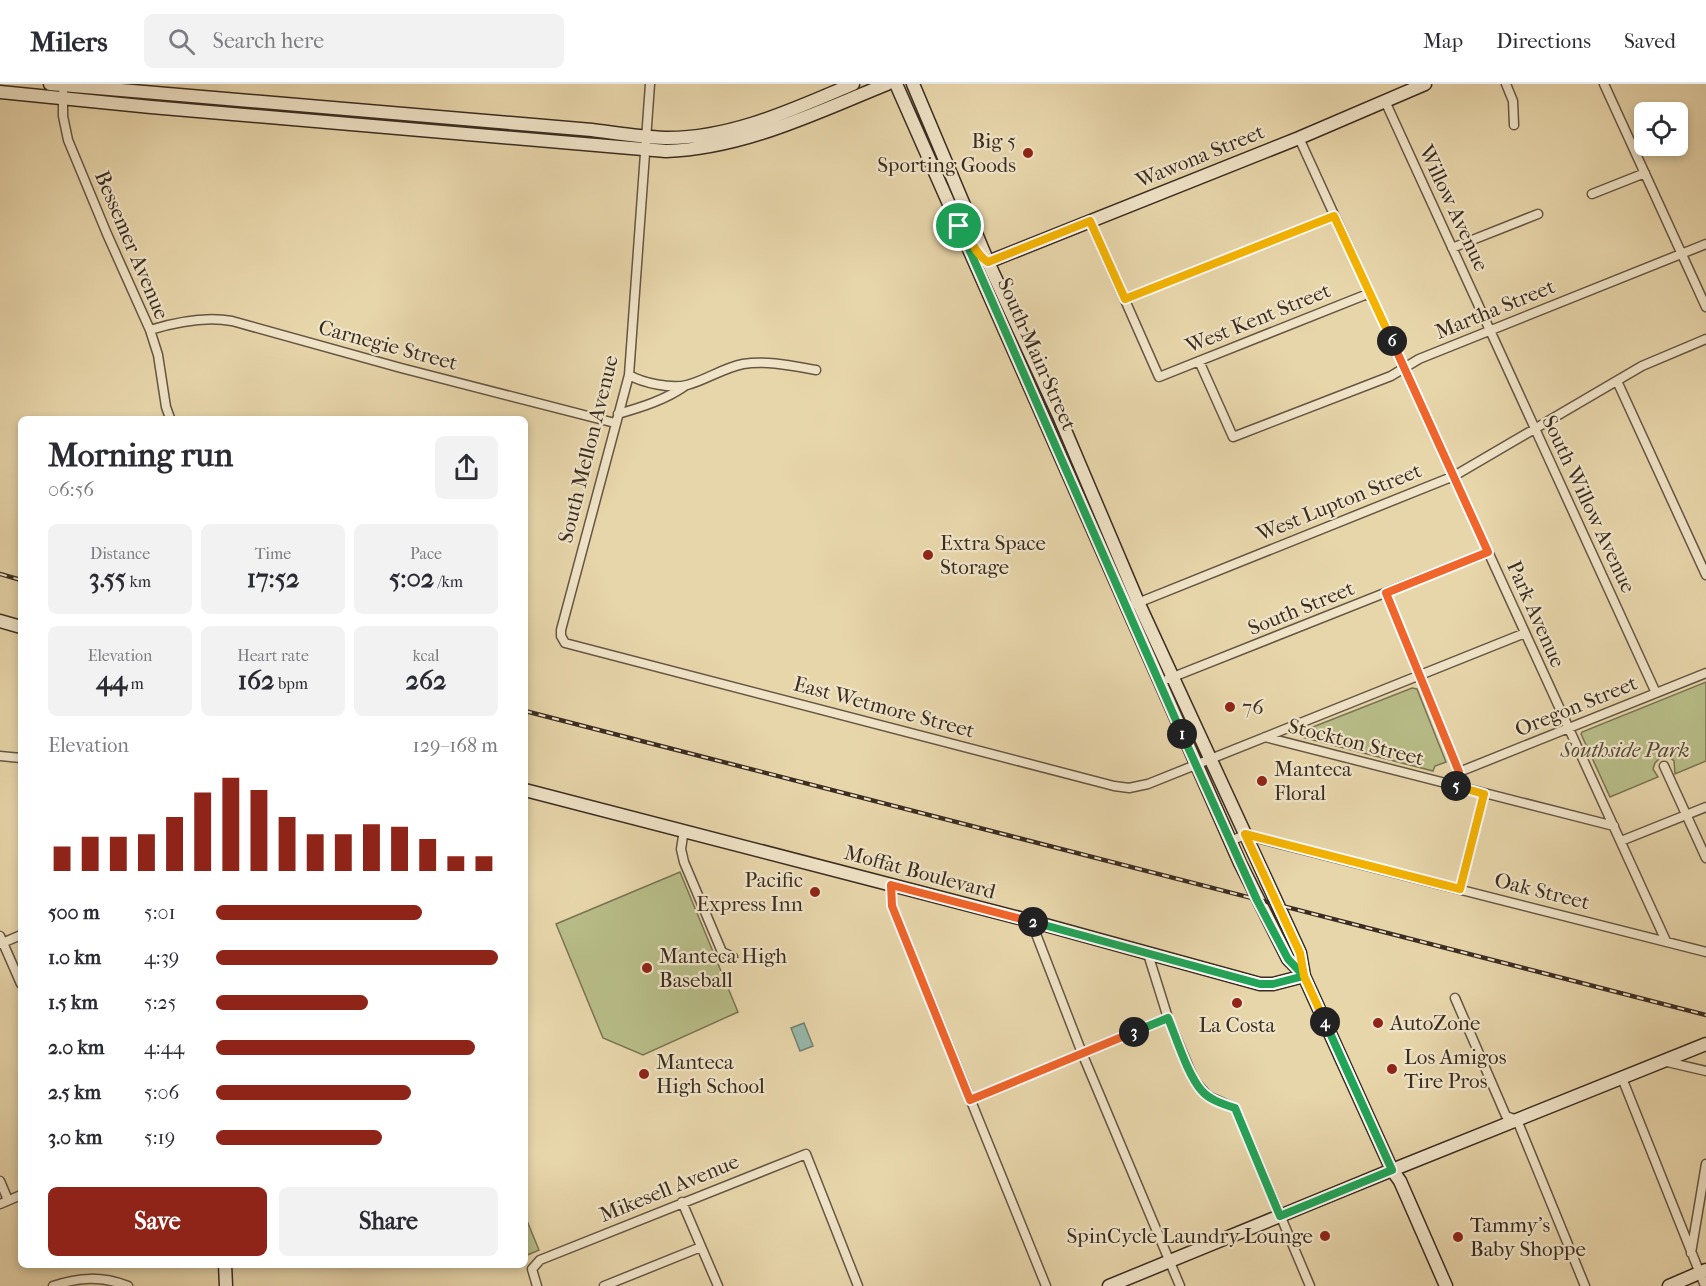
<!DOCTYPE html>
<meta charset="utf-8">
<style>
body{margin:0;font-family:"IM FELL French Canon",serif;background:#f2f2f3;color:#2b2b33;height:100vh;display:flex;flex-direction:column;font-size:22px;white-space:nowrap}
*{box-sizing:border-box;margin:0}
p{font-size:20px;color:#7c7c81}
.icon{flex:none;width:33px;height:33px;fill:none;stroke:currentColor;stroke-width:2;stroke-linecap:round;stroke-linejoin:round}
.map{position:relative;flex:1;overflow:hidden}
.details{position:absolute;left:18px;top:332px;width:510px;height:852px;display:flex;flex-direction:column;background:#fff;border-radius:9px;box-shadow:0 3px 9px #0003}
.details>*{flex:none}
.controls{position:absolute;left:1634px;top:18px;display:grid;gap:12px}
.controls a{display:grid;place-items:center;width:54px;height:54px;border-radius:9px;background:#fff;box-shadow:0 3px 9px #0003;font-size:30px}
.pin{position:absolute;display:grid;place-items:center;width:51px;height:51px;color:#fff;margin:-26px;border:3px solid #fff;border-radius:50%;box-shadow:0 2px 6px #0007}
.km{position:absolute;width:30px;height:30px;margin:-15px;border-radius:50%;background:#222;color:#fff;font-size:16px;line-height:30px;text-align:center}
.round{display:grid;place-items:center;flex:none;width:63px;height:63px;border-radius:9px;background:#f2f2f3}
.head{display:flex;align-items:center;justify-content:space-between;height:102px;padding:0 30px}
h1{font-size:33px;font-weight:700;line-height:45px}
.stats{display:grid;grid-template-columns:repeat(3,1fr);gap:9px;height:102px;padding:6px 30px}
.stats div{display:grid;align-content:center;border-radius:9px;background:#f2f2f3;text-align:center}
.stats b{font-size:26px;font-weight:700}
.stats small{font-size:16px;font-weight:400}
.stats p{font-size:16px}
.chart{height:168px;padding:12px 30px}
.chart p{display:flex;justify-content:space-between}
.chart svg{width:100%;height:108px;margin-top:6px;stroke:#8f2418;stroke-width:6}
.action{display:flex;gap:12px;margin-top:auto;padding:12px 30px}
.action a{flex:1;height:69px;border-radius:9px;background:#8f2418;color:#fff;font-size:24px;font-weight:700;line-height:69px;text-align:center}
.action a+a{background:#f2f2f3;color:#2b2b33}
ul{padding:0 30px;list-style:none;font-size:20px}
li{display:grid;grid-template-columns:96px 72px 1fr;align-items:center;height:45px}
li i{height:15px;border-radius:8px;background:#8f2418}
header{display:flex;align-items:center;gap:36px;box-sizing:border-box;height:84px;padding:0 30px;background:#fff;border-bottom:2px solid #e1e1e2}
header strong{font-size:28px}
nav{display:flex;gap:33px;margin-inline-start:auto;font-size:21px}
.search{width:420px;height:54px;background:#f2f2f3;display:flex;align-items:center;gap:15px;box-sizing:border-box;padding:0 21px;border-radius:9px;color:#7c7c81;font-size:22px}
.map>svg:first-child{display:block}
.green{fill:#b8bd88;stroke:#797454;stroke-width:1.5}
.water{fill:#97b9aa;stroke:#728173;stroke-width:1.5}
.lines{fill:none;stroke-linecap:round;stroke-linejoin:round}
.street-casing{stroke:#665644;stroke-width:11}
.secondary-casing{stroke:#3a2c21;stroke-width:15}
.street{stroke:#f0e4c8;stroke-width:8}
.secondary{stroke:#f0e4c8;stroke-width:12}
.rail-casing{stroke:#3a2c21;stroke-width:4.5}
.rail{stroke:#f0e4c8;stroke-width:2;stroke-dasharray:7;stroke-linecap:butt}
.split-1-casing{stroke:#fff;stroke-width:12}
.split-2-casing{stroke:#fff;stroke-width:12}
.split-3-casing{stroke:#fff;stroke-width:12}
.split-4-casing{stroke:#fff;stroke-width:12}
.split-5-casing{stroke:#fff;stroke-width:12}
.split-6-casing{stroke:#fff;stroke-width:12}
.split-7-casing{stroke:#fff;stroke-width:12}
.split-1{stroke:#22a559;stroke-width:8}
.split-2{stroke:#22a559;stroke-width:8}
.split-3{stroke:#f0652b;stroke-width:8}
.split-4{stroke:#22a559;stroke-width:8}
.split-5{stroke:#f5b400;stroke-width:8}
.split-6{stroke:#f0652b;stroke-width:8}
.split-7{stroke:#f5b400;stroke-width:8}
.poi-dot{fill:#8f2418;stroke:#f0e4c8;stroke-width:2}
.labels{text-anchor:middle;stroke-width:4.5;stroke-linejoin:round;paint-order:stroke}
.poi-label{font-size:21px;fill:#3a2c21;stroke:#f0e4c8;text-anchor:start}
.street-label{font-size:21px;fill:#3a2c21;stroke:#f0e4c8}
.park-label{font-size:21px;font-style:italic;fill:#534936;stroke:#f0e4c8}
</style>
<header>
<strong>Milers</strong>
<div class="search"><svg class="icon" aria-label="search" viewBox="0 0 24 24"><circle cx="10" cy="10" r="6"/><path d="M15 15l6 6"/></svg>Search here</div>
<nav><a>Map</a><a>Directions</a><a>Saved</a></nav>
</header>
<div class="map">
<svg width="1706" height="1202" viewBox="0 0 1706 1202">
<rect width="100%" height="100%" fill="#e8d6ab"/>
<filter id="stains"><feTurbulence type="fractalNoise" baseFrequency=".00333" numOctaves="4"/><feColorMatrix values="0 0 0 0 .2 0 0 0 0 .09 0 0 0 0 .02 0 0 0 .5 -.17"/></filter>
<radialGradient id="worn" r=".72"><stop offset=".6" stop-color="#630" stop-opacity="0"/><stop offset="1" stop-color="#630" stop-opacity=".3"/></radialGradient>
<path class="green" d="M1706,598V677L1675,690L1674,677L1669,673L1662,672L1655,679L1653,685L1658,693L1610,713L1581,650L1582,648Z
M1412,604L1417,605L1446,678L1435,682L1433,687L1301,653L1300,648Z
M680,788L738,928L643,971L603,954L556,840Z
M525,1132L539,1166L525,1172Z"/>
<path class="water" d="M804,939L813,962L800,967L791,944Z"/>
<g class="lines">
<defs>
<path id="street" d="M650,0L629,291L561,546V552L565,559L1114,702L1129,704L1148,700L1525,549
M1506,0L1513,17L1514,41
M1604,0L1706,223
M63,9V32L68,56L107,150L150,246L158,271L166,323L170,334
M1385,17L1656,609
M1299,54L1666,857
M1592,110L1645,89
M1090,137L1159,293L1370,209
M1452,164L1538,130
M1125,215L1334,132
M150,246C176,238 205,232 232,237L401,284L615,339
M1199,277L1233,353L1391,292L1419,275L1706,160
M629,291C643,299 671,305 687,301C706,296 723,284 743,280C767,276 793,282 816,286
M1617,297L1706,491
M618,330C642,323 665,316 685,302
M1386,509L1459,688L1452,701
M1135,520L1454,392L1642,282L1706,255
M1168,595L1488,468
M1265,653L1614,742
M0,672L21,674
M1664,682L1706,774
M1459,688L1706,589
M684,746L681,765L684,778L722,868L733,873
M1230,757L1245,751L1706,868
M1621,757L1706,723
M891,801L892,822L1046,1202
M1460,805L1484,710
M1031,837L1082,969L1180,1202
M0,852L21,900
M0,860L21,851
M1148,870L1168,934L1194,996L1208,1012L1235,1024L1310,1202
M1455,914L1506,1032L1517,1036L1585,1202
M1663,977L1706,987
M1622,994L1705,1202
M970,1016L1168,934
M0,1097L8,1116
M682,1118L718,1202
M0,1120L21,1111
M1691,1169L1706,1080
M53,1202C79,1193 102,1192 128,1202
M537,1202L532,1185L540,1176L806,1070L858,1202
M604,1202L701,1163"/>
<path id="secondary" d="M50,0L592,46C616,49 641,53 665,54C731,55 794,25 853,0
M896,0L1240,779L1288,875L1304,891
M913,0L988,178L1059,332L1138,518L1300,869L1304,892L1392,1086L1400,1097L1446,1202
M0,8L151,23L666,67C745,64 815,29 887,0
M982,174L988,178L1299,54L1425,0
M0,537L21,543
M525,706L1031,837L1260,900H1273L1304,892
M225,1180L226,1202
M1109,1202L1392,1086L1706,960
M1669,1202L1706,1186"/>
</defs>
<use href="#street" class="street-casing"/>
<use href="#secondary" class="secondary-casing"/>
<use href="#street" class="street"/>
<use href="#secondary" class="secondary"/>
<defs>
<path id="rail" d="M0,490L21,496
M525,627L1706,931"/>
</defs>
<use href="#rail" class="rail-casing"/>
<use href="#rail" class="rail"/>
</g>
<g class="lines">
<defs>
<path id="split-1" d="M959,142L1182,650"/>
<path id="split-2" d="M1033,838L1260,900H1273L1304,892L1288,875L1257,816L1182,650"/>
<path id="split-3" d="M1033,838L891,801L892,822L970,1016L1134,948"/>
<path id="split-4" d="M1134,948L1168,934C1176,953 1188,992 1202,1007C1210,1016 1223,1020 1235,1024L1280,1132L1392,1086L1325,938"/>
<path id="split-5" d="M1325,938L1304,892L1300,869L1245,750L1460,805L1484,710L1456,702"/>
<path id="split-6" d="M1392,257L1488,468L1386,509L1459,688L1452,701L1456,702"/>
<path id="split-7" d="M959,142C971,152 974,170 988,178L1090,137L1125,215L1334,132L1392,257"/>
</defs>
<use href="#split-1" class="split-1-casing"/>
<use href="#split-2" class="split-2-casing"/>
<use href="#split-3" class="split-3-casing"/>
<use href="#split-4" class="split-4-casing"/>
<use href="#split-5" class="split-5-casing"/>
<use href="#split-6" class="split-6-casing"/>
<use href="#split-7" class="split-7-casing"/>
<use href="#split-1" class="split-1"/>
<use href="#split-2" class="split-2"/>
<use href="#split-3" class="split-3"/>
<use href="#split-4" class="split-4"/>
<use href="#split-5" class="split-5"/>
<use href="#split-6" class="split-6"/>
<use href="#split-7" class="split-7"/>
</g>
<g class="poi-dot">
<circle cx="1028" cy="69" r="6"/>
<circle cx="928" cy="471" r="6"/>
<circle cx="1230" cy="623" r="6"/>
<circle cx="1262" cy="697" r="6"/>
<circle cx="815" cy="808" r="6"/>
<circle cx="647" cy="884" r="6"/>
<circle cx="1237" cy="919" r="6"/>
<circle cx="1378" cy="939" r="6"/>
<circle cx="1392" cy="985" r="6"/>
<circle cx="644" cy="990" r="6"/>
<circle cx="1325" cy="1152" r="6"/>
<circle cx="1458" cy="1153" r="6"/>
</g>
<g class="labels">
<g class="poi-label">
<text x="1016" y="64" text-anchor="end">Big 5<tspan x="1016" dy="24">Sporting Goods</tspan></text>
<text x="940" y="466">Extra Space<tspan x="940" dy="24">Storage</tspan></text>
<text x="1242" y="630">76</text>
<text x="1274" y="692">Manteca<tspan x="1274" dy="24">Floral</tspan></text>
<text x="803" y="803" text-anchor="end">Pacific<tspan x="803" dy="24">Express Inn</tspan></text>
<text x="659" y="879">Manteca High<tspan x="659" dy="24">Baseball</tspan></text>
<text x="1390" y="946">AutoZone</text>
<text x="1237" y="948" text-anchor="middle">La Costa</text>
<text x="1404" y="980">Los Amigos<tspan x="1404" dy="24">Tire Pros</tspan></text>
<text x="656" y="985">Manteca<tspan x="656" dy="24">High School</tspan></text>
<text x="1470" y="1148">Tammy's<tspan x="1470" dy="24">Baby Shoppe</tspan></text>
<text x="1313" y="1159" text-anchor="end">SpinCycle Laundry Lounge</text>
</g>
<g class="street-label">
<text transform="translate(1200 72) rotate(-22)" y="7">Wawona Street</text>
<text transform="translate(1454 124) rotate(65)" y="7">Willow Avenue</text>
<text transform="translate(132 161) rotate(67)" y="7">Bessemer Avenue</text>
<text transform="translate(1495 225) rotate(-22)" y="7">Martha Street</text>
<text transform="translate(1258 234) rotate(-22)" y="7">West Kent Street</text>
<text transform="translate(388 261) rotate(15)" y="7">Carnegie Street</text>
<text transform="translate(1037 270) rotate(66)" y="7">South Main Street</text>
<text transform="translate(588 365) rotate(-76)" y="7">South Mellon Avenue</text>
<text transform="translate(1339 418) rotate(-22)" y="7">West Lupton Street</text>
<text transform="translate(1589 420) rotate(65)" y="7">South Willow Avenue</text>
<text transform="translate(1301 524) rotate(-22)" y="7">South Street</text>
<text transform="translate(1536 530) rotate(66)" y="7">Park Avenue</text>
<text transform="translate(1576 622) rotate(-22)" y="7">Oregon Street</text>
<text transform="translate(884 623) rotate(15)" y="7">East Wetmore Street</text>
<text transform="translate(1356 658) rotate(14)" y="7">Stockton Street</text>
<text transform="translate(920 788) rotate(15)" y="7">Moffat Boulevard</text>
<text transform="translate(1542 807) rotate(14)" y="7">Oak Street</text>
<text transform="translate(669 1104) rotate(-22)" y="7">Mikesell Avenue</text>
</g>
<g class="park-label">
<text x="1625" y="673">Southside Park</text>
</g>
</g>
<rect width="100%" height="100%" filter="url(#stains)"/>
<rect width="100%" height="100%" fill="url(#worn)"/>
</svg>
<div class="controls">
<a><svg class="icon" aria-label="locate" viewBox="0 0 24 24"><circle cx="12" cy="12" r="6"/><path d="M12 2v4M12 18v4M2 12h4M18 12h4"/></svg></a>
</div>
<div class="pin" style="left:959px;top:142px;background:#1e9e55"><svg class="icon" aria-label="arrive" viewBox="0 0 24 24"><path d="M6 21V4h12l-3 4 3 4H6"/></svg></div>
<b class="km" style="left:1182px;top:650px">1</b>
<b class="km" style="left:1033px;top:838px">2</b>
<b class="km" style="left:1134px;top:948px">3</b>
<b class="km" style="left:1325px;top:938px">4</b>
<b class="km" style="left:1456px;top:702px">5</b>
<b class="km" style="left:1392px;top:257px">6</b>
<section class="details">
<div class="head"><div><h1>Morning run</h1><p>06:56</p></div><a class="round"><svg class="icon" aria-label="share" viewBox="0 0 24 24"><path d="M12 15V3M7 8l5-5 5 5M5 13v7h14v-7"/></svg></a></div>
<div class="stats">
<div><p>Distance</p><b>3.55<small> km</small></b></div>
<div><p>Time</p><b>17:52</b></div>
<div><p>Pace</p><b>5:02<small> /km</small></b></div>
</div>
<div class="stats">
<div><p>Elevation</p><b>44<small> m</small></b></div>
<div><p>Heart rate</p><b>162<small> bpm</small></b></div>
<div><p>kcal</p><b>262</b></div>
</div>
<div class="chart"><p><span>Elevation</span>129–168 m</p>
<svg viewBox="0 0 160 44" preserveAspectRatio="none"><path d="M5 44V34M15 44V30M25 44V30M35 44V29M45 44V22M55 44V12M65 44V6M75 44V11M85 44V22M95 44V29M105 44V29M115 44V25M125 44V26M135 44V31M145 44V38M155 44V38"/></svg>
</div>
<ul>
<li><b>500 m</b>5:01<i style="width:73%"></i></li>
<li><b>1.0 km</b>4:39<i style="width:100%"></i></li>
<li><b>1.5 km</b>5:25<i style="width:54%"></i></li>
<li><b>2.0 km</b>4:44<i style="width:92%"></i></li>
<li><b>2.5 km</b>5:06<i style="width:69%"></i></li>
<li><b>3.0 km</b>5:19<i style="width:59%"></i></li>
</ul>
<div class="action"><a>Save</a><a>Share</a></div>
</section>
</div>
